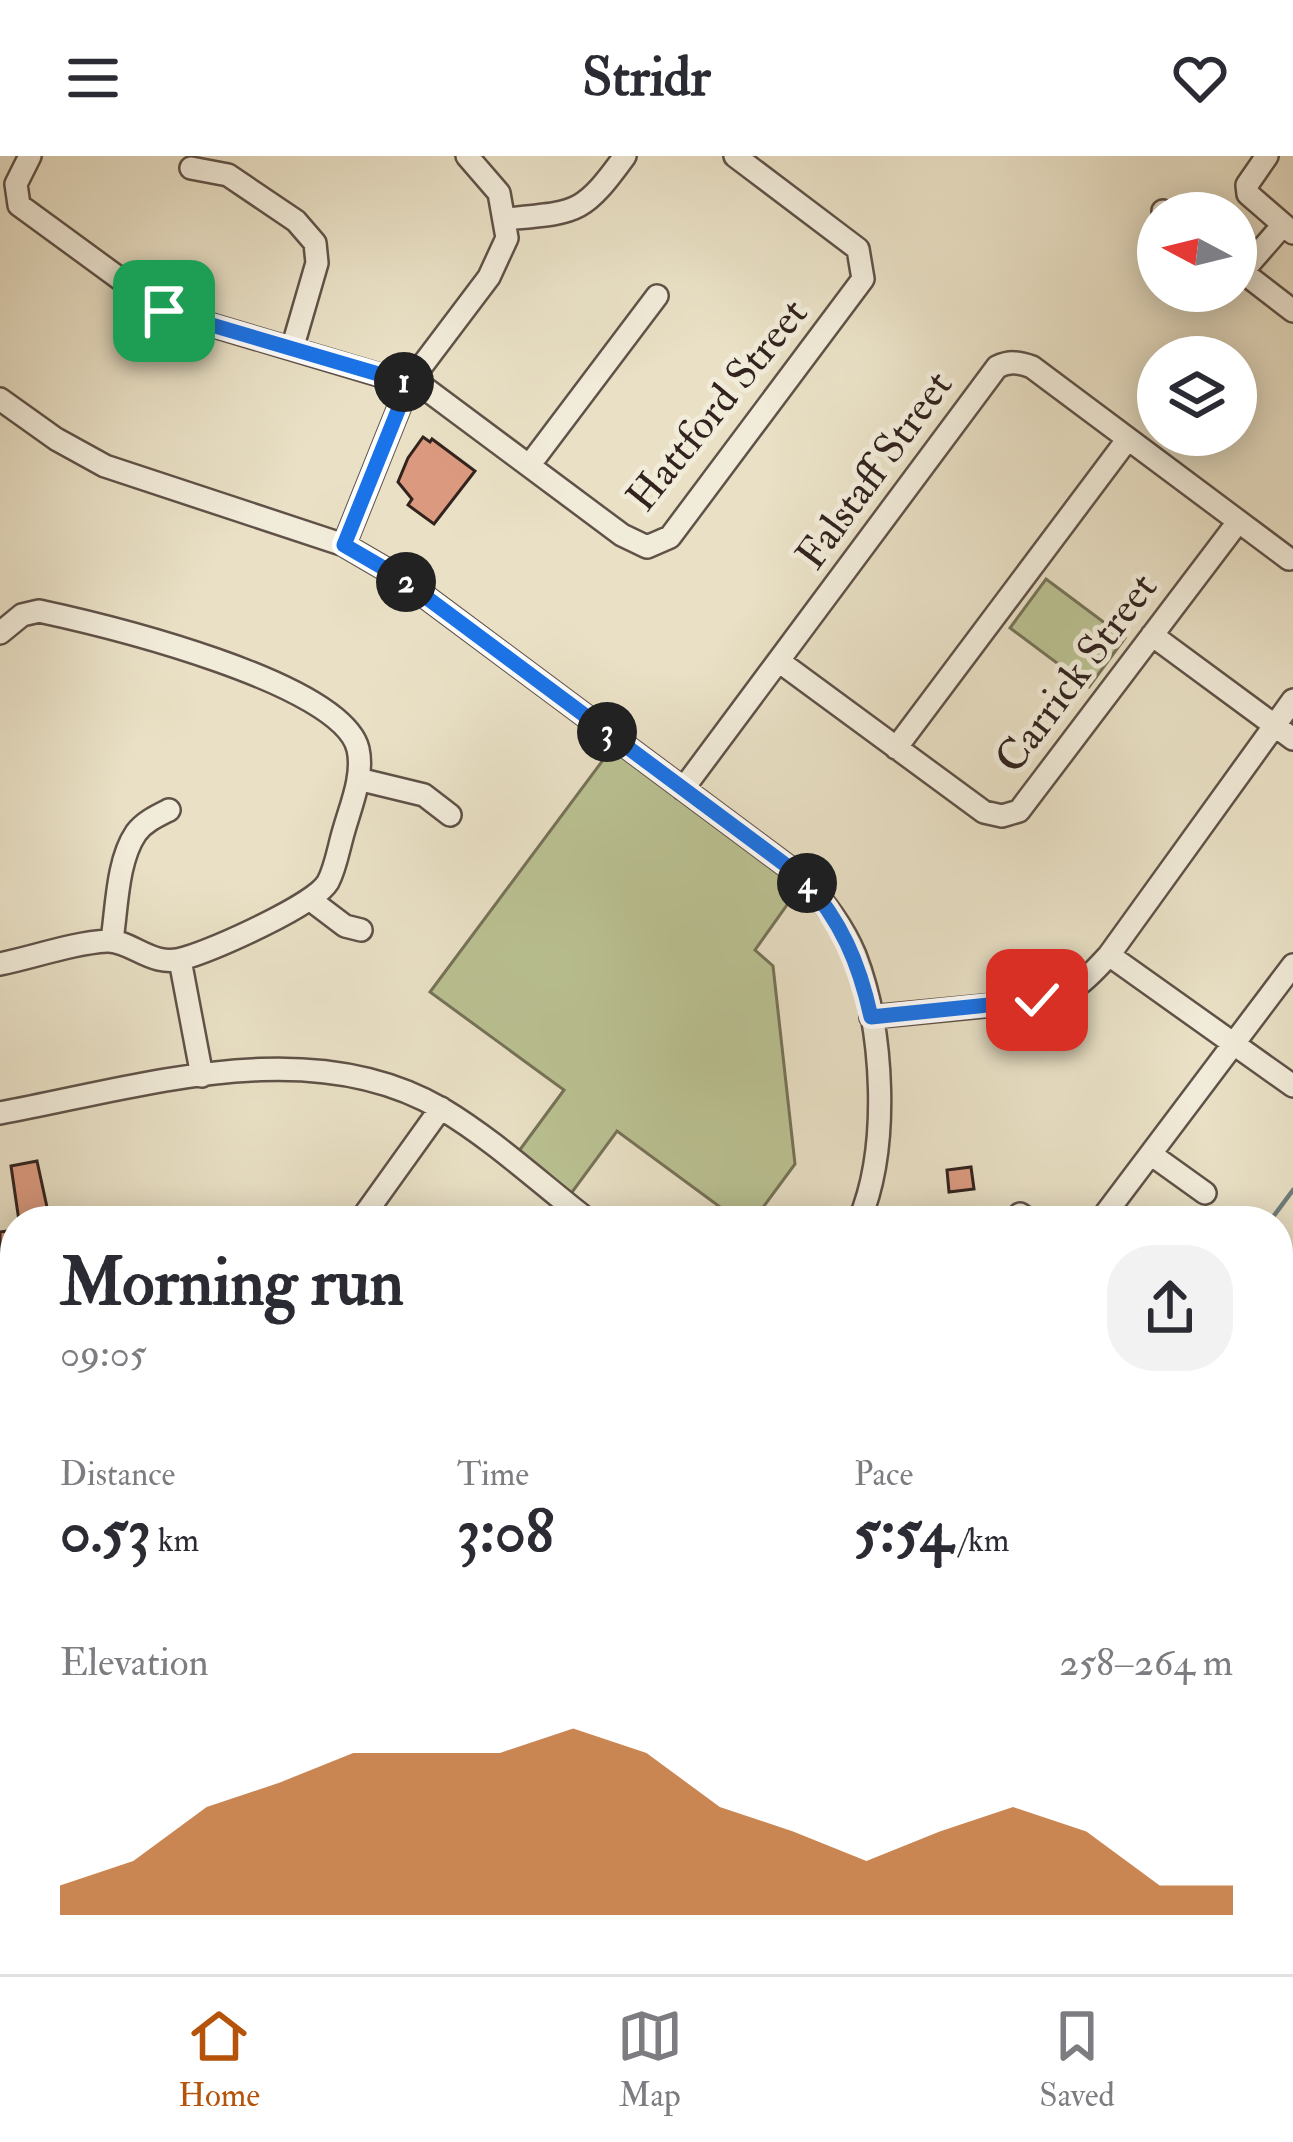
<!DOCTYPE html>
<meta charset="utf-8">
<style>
body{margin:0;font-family:"IM FELL Double Pica",serif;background:#f2f2f3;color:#2b2b33;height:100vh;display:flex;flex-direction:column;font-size:45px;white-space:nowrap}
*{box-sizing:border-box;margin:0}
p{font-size:39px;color:#7c7c81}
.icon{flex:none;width:66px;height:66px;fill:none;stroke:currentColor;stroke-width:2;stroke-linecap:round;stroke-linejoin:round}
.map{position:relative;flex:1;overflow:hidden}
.sheet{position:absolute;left:0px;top:1050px;width:1293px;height:768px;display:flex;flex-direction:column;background:#fff;border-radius:48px 48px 0 0;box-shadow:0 6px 30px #0003}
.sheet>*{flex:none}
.needle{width:78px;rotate:277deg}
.tools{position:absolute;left:1137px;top:36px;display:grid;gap:24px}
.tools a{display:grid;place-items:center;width:120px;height:120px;border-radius:50%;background:#fff;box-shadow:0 6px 30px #0003;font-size:60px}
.pin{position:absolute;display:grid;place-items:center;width:102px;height:102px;color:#fff;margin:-51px;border-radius:24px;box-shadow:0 6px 18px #0006}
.km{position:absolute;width:60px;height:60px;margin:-30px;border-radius:50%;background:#222;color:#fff;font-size:33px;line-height:60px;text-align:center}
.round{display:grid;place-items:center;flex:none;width:126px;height:126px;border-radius:48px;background:#f2f2f3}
.headline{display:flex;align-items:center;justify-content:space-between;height:204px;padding:0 60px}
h1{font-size:66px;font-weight:800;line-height:90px}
.stats{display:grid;grid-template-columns:repeat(3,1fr);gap:18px;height:204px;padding:12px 60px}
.stats div{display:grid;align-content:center}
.stats b{font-size:60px;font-weight:800}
.stats small{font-size:33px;font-weight:400}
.stats p{font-size:33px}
.chart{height:336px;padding:24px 60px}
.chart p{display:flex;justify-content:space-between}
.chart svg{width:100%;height:216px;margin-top:12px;fill:#b45309;opacity:.7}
header{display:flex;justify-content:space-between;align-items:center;height:156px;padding:0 60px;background:#fff;font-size:54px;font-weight:800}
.tabs{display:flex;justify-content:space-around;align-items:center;height:168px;border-top:3px solid #e1e1e2;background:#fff;font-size:33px;color:#7c7c81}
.tabs a{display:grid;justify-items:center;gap:6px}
.tabs .on{color:#b45309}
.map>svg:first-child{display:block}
.green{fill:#bac192;stroke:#767258;stroke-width:3}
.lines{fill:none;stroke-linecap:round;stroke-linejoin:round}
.stream{stroke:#707e7d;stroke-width:4.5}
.building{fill:#db9a7f;stroke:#32231e;stroke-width:3}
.minor-casing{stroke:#605248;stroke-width:26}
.minor{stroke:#f1ebd9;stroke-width:21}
.route-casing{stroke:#fff;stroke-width:24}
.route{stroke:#1a73e8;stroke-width:15}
.labels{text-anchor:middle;stroke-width:10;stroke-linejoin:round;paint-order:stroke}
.street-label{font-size:42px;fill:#32231e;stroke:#f1ebd9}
</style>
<header><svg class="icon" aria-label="menu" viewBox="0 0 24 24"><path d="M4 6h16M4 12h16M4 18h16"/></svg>Stridr<svg class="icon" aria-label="heart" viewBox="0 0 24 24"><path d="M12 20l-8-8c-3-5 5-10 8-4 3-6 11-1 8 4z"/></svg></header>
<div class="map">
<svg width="1293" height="1818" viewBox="0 0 1293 1818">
<rect width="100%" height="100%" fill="#e9e0c5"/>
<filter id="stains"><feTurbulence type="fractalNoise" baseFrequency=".00167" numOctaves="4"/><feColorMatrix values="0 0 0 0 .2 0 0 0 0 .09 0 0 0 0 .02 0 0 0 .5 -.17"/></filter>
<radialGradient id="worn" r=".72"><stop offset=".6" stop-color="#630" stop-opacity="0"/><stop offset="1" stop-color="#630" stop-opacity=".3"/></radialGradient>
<path class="green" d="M1046,423L1125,482L1089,531L1010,472Z
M612,592L799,732L755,794L773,810L795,1008L753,1065H739L617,975L570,1039L516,999L564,934L430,836Z"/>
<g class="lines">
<path class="stream" d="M1270,1065L1293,1034
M705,1818L716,1803"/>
</g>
<path class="building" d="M423,281L430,286L432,283L475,315L434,368L408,349L412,343L398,326L408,302Z
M37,1005L50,1065H19L11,1010Z
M971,1011L974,1033L949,1036L947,1014Z
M15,1074V1178L0,1180V1076Z"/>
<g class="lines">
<defs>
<path id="minor" d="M30,0L16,28L19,49L164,155L426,233L622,379L647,391L670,381L863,123L858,93L735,0
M1267,0L1247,29L1248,38L1293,77
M191,12L228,19L296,65L315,87L317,107L292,193
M1163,55L1165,57
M506,63C578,56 582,59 625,0
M1236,111L1293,155
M1242,116L1283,69
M0,243L56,283L105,310L344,389L399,421L803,722C824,746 843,770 855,799C884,874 890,992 859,1065
M531,307L657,140
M344,389L409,227L489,121L507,82L499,37L467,0
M0,477L22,459L39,455C104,469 342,526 358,593C364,619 351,649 344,674C339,690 336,711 328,726C314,750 214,793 185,802C152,813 132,784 107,785C73,787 34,801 0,808
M1152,479L1293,583
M780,506L984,656L1002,660L1019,655L1238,366
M896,592L1127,284
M358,623L424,639L450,659
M683,633L997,211C1009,205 1019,206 1032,211L1289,403
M312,745L345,770L361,774
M112,784C117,751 117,705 136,677C144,666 157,660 169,654
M1109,799L1293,930
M180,804L202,920
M871,861L1046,844C1075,836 1089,821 1109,799L1293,544
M0,957C141,931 309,875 442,953C494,984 541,1028 589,1065
M1152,999L1205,1037
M1020,1058L1030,1065
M360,1065L441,952
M1100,1065L1293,809
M1278,1242L1293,1224
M1278,1324L1293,1335
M0,1576L15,1590
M1278,1634L1293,1614
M1278,1654L1293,1665
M261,1803L278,1818
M854,1803L874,1818
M237,1818L244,1803
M470,1818L481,1803
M657,1818L668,1803
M1140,1818L1152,1803
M1267,1818L1276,1803"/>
</defs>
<use href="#minor" class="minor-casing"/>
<use href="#minor" class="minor"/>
</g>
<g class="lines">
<defs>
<path id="route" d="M164,155L409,227L344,389L399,421L803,722C841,765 859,806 871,861L1037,844"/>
</defs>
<use href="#route" class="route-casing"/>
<use href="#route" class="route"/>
</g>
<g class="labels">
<g class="street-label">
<text transform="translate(716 248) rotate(-51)" y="15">Hattford Street</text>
<text transform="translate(873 313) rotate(-54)" y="15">Falstaff Street</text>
<text transform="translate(1075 516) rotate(-53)" y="15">Carrick Street</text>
</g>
</g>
<rect width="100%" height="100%" filter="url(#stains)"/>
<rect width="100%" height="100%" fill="url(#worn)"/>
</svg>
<div class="tools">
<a><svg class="needle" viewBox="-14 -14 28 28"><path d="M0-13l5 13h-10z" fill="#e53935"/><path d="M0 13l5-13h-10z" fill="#7c7c81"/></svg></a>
<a><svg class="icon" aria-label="layers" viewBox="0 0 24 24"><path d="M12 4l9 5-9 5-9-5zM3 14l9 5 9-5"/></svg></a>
</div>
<div class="pin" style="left:164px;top:155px;background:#1e9e55"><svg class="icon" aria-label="arrive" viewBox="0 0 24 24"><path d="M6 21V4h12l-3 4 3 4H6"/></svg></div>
<div class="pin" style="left:1037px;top:844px;background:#d93025"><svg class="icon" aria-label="check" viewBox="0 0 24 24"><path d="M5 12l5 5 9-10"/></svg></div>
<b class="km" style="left:404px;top:226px">1</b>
<b class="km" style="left:406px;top:426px">2</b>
<b class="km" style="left:607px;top:576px">3</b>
<b class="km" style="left:807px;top:727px">4</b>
<section class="sheet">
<div class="headline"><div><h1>Morning run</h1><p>09:05</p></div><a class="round"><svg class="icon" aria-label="share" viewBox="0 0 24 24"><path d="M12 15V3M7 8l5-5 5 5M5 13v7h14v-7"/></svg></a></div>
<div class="stats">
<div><p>Distance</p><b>0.53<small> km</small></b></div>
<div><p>Time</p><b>3:08</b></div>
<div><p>Pace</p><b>5:54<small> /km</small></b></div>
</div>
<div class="chart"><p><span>Elevation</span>258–264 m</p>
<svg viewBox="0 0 160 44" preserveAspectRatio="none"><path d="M0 44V38L10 33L20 22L30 17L40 11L50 11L60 11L70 6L80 11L90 22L100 27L110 33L120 27L130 22L140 27L150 38L160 38V44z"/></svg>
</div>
</section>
</div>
<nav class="tabs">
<a class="on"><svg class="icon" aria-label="home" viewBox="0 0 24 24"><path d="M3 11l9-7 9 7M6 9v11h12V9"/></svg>Home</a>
<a><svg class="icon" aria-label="map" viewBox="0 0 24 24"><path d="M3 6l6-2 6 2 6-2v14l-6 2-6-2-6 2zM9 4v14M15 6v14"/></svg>Map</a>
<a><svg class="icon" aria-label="saved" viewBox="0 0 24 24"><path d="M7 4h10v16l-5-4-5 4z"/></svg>Saved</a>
</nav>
